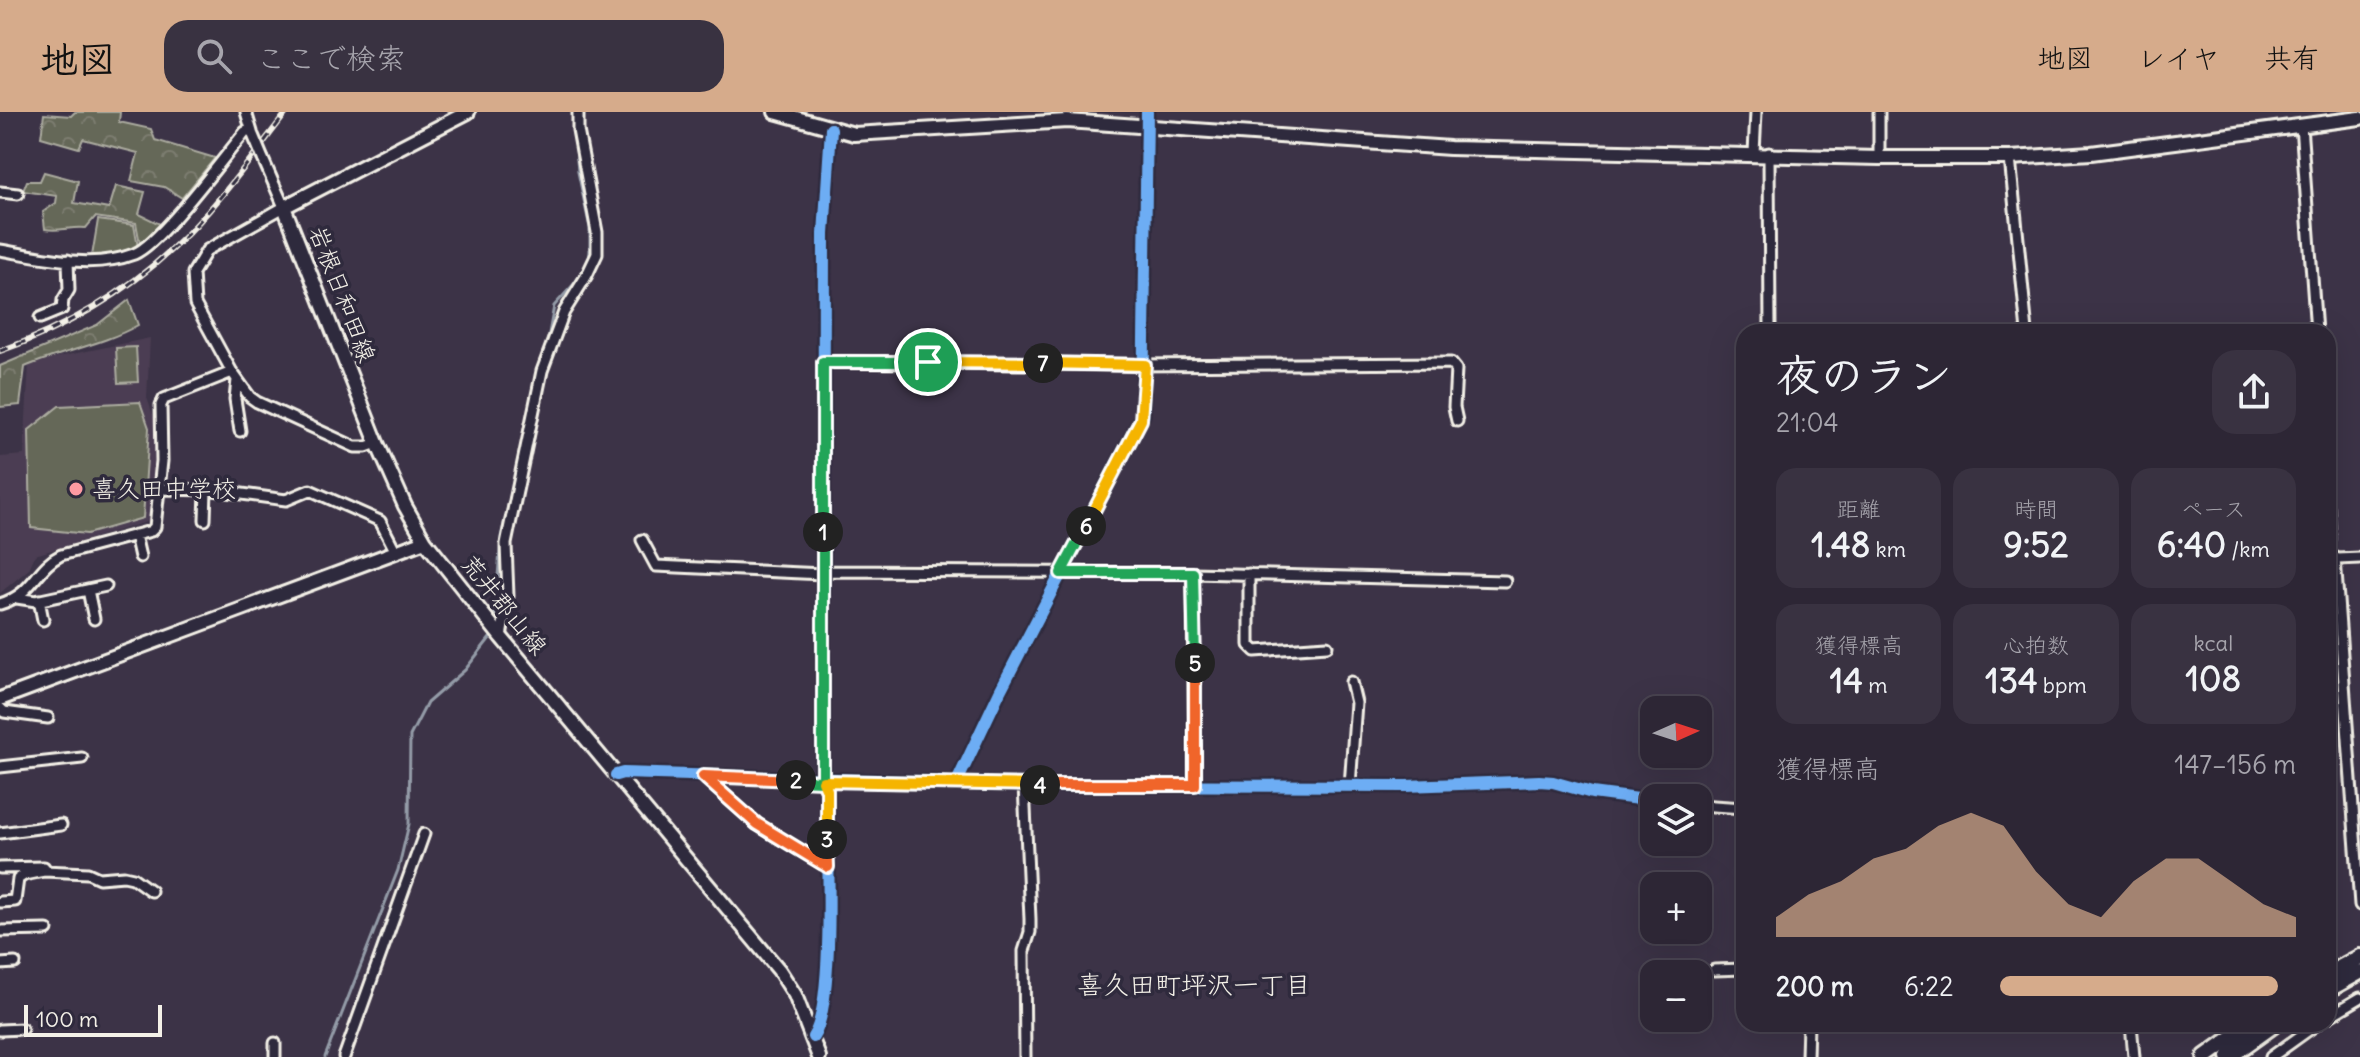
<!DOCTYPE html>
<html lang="ja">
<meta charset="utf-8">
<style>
body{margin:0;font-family:Delius,"Klee One",sans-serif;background:#393241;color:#f1f3f6;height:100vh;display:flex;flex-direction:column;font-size:30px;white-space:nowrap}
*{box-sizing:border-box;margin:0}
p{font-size:26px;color:#a7a5ad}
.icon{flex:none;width:44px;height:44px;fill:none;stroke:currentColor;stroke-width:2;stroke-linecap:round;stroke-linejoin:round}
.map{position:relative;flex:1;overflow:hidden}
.sheet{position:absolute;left:1736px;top:212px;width:600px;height:708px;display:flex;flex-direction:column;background:#2d2635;border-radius:24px;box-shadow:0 8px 32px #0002,0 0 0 2px #484350}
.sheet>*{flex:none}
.needle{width:52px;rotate:87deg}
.tools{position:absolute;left:1640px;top:584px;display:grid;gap:16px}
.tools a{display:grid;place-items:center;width:72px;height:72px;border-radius:16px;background:#2d2635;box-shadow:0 8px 32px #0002,0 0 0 2px #484350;font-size:40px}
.scale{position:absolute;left:24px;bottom:20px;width:138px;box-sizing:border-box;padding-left:8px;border:4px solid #f4f1e8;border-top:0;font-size:22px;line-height:28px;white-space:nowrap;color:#f4f1e8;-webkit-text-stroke:6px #2f2a3d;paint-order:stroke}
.pin{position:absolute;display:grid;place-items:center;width:68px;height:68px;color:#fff;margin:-34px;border:4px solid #fff;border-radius:50%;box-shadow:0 2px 8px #0007}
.km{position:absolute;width:40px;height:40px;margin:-20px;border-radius:50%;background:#222;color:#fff;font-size:22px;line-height:40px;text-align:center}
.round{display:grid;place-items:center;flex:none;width:84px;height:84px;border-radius:24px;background:#393241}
.summary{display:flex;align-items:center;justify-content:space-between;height:136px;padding:0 40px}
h1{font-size:44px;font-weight:700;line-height:60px}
.figures{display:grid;grid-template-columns:repeat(3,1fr);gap:12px;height:136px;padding:8px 40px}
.figures div{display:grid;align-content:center;border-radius:20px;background:#393241;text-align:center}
.figures b{font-size:34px;font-weight:700}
.figures small{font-size:22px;font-weight:400}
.figures p{font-size:22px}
.chart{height:224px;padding:16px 40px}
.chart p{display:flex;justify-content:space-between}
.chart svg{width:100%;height:144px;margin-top:8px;fill:#d6ab8b;opacity:.7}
ul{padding:0 40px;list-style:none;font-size:26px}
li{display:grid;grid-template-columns:128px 96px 1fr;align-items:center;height:60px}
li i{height:20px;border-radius:10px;background:#d6ab8b}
header{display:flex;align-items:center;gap:48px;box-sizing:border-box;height:112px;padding:0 40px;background:#d6ab8b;color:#111}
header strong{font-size:38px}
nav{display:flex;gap:44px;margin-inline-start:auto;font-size:28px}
.search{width:560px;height:72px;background:#393241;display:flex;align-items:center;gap:20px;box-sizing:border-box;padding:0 28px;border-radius:24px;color:#a7a5ad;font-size:30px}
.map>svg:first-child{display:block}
.built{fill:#4b3e52}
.forest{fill:url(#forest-crowns);stroke:#acaca0;stroke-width:2}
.park{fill:#656758;stroke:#acaca0;stroke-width:2}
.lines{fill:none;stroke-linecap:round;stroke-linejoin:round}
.stream{stroke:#949ca8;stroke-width:3}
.minor-casing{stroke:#f4f1e8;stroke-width:15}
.major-casing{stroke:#f4f1e8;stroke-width:18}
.highway-casing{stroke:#f4f1e8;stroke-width:20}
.minor{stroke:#2f2a3d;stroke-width:9}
.major{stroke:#2f2a3d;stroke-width:12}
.highway{stroke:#2f2a3d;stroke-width:14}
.rail-casing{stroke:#f4f1e8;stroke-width:6}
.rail{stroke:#2f2a3d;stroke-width:3;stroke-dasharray:9;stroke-linecap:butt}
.minor-bridge-casing{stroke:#f4f1e8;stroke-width:15;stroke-linecap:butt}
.minor-bridge{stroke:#2f2a3d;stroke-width:9}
.cycleway-casing{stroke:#2f2a3d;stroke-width:17}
.cycleway{stroke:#6dadf4;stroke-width:12}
.split-1-casing{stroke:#fff;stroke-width:16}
.split-2-casing{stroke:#fff;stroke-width:16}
.split-3-casing{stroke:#fff;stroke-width:16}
.split-4-casing{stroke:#fff;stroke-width:16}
.split-5-casing{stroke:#fff;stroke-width:16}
.split-6-casing{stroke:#fff;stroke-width:16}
.split-7-casing{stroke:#fff;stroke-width:16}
.split-8-casing{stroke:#fff;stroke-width:16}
.split-1{stroke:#22a559;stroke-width:10}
.split-2{stroke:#22a559;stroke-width:10}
.split-3{stroke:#f0652b;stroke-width:10}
.split-4{stroke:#f5b400;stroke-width:10}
.split-5{stroke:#f0652b;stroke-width:10}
.split-6{stroke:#22a559;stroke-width:10}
.split-7{stroke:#f5b400;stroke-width:10}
.split-8{stroke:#f5b400;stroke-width:10}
.poi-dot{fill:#ff9aa2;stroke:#2f2a3d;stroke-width:3}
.labels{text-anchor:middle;stroke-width:7;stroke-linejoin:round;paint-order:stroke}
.street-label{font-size:24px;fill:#f4f1e8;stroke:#2f2a3d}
.poi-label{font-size:24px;fill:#f4f1e8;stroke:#2f2a3d;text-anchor:start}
.neighbourhood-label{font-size:26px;fill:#f4f1e8;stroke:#2f2a3d}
</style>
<header>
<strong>地図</strong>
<div class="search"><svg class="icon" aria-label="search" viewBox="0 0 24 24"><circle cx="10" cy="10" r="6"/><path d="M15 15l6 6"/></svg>ここで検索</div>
<nav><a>地図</a><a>レイヤ</a><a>共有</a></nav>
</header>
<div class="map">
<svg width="2360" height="945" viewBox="0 0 2360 945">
<defs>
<pattern id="forest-crowns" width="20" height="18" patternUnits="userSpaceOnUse" patternTransform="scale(2)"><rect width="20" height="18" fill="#656758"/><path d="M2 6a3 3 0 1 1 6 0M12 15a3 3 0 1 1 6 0" fill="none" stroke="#7c7d70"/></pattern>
</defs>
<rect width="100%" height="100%" fill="#3c3347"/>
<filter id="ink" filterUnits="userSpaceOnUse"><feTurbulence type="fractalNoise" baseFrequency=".0125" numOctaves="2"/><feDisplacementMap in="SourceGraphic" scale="16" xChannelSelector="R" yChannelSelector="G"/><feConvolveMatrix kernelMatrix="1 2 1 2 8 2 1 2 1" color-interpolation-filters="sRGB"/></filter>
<g filter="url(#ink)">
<path class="built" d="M150,226L147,286L157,314L150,409L35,443L29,457L0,481V345L24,343L29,251Z"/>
<path class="forest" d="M75,0H120L119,10L151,17L155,28L215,46L182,86L164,75L131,69L138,41L83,27L79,36L41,25L44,2L71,4Z
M44,60L78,69L74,91L109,97L116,74L145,80L139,102L160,112L140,132L136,111L95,105L86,116C71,114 60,120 45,117L43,100L56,91L57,84L23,79L27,69H40Z
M129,188L138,213C103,233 62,239 25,255L20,293L0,295V254L97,213Z"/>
<path class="park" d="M98,108L134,113L138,135L102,145L92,144Z
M136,235L138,270L118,271L116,236Z
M140,290L149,316L143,406L87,422L31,416L29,318L59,294Z"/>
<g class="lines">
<path class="stream" d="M546,238L554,194L574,172L589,149L590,139V116L578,60L573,0
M495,504L501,425L527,311
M325,945L398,758L409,712L410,624L427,591L465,558L490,526"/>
<defs>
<path id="minor" d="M246,0L252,20
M2301,13L2316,220
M1754,41L1756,0
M1769,41L1770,220
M1879,46V0
M2010,46L2027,220
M263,47L284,95L207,138L193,161L195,192L232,260L250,285L257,290L355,335H366L377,331
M0,80L18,82
M0,138C42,145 92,158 134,142C161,131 223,46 245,20L251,17
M40,206L62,197L63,188L69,178L68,148
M823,250L1132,253L1451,251L1456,257L1454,295L1457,309
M237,268L235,287L240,319
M160,377L213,378L286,388L310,378L380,409L396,440
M2328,395L2330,427L2328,433
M205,408L206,378
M135,423L140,445
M642,428L656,454L823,462
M2328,442L2338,447L2360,446
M2335,446L2360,793
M823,459L1193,461L1505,469
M1193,461L1195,673
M1249,462V533L1255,539L1327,534
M88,478L94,507
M17,486L36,489L106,474
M39,488L43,508
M0,492C34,482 35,456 61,443L151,419L155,415L162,349L161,293L164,287L232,260
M501,525L508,484L506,432L542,259L564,200L587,163L597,142V120L578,18V0
M0,596L4,600L48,606
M0,655L82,646
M616,663L623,661L1024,673L1406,674L1539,669L1553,670L1592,681L1654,689
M703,664L757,712L828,755
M956,672L1000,579L1143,303L1147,0
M1024,673L1030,807V820L1024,839L1025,945
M1350,674L1356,591L1351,570
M1698,693L1744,696
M0,721L61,713
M0,756L44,755
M0,790L15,789L18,767L24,763L44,759L88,761L99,766L124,764L133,766L151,779
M0,819L47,818
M0,852L15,851
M1714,858L1744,857
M2328,905L2360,886
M2131,912L2134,945
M0,918L22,917
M813,925C836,892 827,727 827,678L823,669L824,122L831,17
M275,931V945
M344,945L424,722
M1807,945L1808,912
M2271,945L2317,912"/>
<path id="major" d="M468,0L284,95L377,331L405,394L425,429L501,525L779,858L795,883L819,945
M775,0L854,22L1067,9L1450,36L1879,46H2010L2091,41L2360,6
M0,587L425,429"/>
<path id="highway" d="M2328,862L2360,845
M2328,878L2360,860
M2205,945L2251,912
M2229,945L2275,912"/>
</defs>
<use href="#minor" class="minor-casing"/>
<use href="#major" class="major-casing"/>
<use href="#highway" class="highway-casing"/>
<use href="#minor" class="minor"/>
<use href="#major" class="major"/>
<use href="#highway" class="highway"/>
<defs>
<path id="rail" d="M0,239C63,217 124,182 173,136C216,96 251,46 287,0"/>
</defs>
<use href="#rail" class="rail-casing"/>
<use href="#rail" class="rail"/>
<defs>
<path id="minor-bridge" d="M253,23L263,47"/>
</defs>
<use href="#minor-bridge" class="minor-bridge-casing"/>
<use href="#minor-bridge" class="minor-bridge"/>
<defs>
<path id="cycleway" d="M616,663L623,661L1024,673L1406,674L1539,669L1553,670L1592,681L1654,689
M956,672L1000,579L1143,303L1147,0
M813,925C836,892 827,727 827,678L823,669L824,122L831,17"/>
</defs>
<use href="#cycleway" class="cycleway-casing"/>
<use href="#cycleway" class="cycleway"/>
</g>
</g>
<g class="lines" filter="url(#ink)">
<defs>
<path id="split-1" d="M823,420V250H928"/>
<path id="split-2" d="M796,668L823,669V420"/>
<path id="split-3" d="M796,668L703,664L757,712L828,755L827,727"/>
<path id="split-4" d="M827,727V678L823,669L1040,673"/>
<path id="split-5" d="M1040,673H1195V551"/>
<path id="split-6" d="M1086,414L1061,461H1193L1195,551"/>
<path id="split-7" d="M1043,251L1145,253L1141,308L1086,414"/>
<path id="split-8" d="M928,250L1043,251"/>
</defs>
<use href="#split-1" class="split-1-casing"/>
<use href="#split-2" class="split-2-casing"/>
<use href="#split-3" class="split-3-casing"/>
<use href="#split-4" class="split-4-casing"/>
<use href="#split-5" class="split-5-casing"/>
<use href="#split-6" class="split-6-casing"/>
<use href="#split-7" class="split-7-casing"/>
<use href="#split-8" class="split-8-casing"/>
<use href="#split-1" class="split-1"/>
<use href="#split-2" class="split-2"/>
<use href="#split-3" class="split-3"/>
<use href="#split-4" class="split-4"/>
<use href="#split-5" class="split-5"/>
<use href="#split-6" class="split-6"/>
<use href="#split-7" class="split-7"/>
<use href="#split-8" class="split-8"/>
</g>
<circle class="poi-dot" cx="76" cy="377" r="8"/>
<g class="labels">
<g class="street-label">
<text transform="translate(342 182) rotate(69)" y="8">岩根日和田線</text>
<text transform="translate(504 493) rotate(51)" y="8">荒井郡山線</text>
</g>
<g class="poi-label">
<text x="92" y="385">喜久田中学校</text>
</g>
<g class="neighbourhood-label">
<text x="1194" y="882">喜久田町坪沢一丁目</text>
</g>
</g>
</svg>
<div class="tools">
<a><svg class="needle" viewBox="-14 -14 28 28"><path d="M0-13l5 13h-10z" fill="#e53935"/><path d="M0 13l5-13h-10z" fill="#a7a5ad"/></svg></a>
<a><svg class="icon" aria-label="layers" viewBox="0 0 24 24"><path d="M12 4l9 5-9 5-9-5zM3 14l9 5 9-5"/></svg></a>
<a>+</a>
<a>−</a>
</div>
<div class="scale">100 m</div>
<div class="pin" style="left:928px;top:250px;background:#1e9e55"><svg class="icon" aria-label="arrive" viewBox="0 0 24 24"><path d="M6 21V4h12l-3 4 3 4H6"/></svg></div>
<b class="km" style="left:823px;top:420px">1</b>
<b class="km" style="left:796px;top:668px">2</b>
<b class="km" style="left:827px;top:727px">3</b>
<b class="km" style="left:1040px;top:673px">4</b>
<b class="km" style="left:1195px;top:551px">5</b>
<b class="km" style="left:1086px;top:414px">6</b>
<b class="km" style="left:1043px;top:251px">7</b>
<section class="sheet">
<div class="summary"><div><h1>夜のラン</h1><p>21:04</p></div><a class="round"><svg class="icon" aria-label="share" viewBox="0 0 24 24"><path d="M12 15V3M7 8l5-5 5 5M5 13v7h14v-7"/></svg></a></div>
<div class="figures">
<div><p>距離</p><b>1.48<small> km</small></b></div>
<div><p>時間</p><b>9:52</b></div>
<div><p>ペース</p><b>6:40<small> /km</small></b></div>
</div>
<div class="figures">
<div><p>獲得標高</p><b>14<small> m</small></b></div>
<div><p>心拍数</p><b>134<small> bpm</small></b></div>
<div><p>kcal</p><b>108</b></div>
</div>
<div class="chart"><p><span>獲得標高</span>147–156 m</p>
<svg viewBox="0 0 160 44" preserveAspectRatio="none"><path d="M0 44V38L10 31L20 27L30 20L40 17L50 10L60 6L70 10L80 24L90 34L100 38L110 27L120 20L130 20L140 27L150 34L160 38V44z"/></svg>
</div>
<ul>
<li><b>200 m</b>6:22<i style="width:94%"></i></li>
</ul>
</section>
</div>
